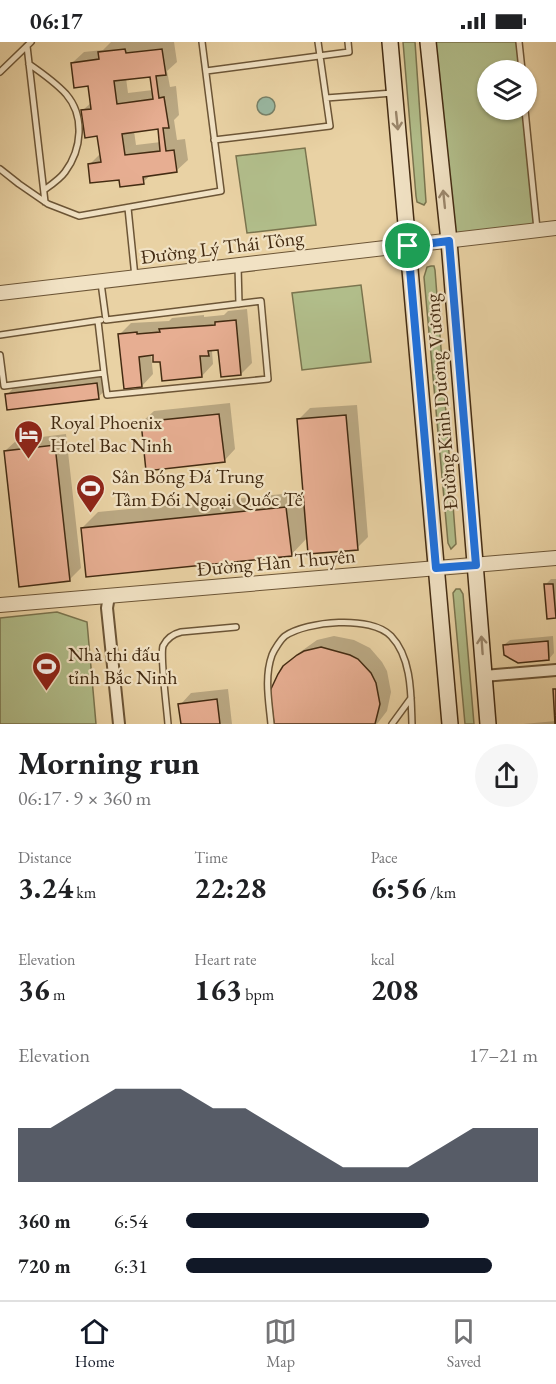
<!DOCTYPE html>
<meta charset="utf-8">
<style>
body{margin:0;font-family:"EB Garamond",serif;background:#f6f6f6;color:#202124;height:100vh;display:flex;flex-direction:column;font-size:22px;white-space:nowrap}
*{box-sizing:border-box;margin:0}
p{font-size:20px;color:#757577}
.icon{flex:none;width:33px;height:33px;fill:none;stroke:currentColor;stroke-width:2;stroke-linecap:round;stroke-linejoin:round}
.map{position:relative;height:682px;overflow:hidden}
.panel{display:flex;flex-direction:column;background:#fff;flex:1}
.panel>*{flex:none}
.buttons{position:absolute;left:477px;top:18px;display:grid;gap:12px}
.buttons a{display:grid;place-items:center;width:60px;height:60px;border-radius:50%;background:#fff;box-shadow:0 2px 4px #0004;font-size:30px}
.pin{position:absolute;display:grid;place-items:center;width:51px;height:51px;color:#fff;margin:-26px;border:3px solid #fff;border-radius:50%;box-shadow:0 2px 6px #0007}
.round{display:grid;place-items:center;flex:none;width:63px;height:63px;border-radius:32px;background:#f6f6f6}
.overview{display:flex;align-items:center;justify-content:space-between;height:102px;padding:0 18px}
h1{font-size:33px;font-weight:700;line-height:45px}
.metrics{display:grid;grid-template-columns:repeat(3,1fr);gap:9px;height:102px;padding:6px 18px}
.metrics div{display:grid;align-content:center}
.metrics b{font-size:30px;font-weight:700}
.metrics small{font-size:16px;font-weight:400}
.metrics p{font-size:16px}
.chart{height:168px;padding:12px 18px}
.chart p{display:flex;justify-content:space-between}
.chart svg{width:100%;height:108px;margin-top:6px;fill:#111827;opacity:.7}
ul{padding:0 18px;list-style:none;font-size:20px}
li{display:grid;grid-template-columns:96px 72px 1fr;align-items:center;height:45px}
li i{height:15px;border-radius:8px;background:#111827}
.status{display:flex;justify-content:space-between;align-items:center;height:42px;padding:0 30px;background:#fff;direction:ltr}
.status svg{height:16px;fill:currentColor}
.menu{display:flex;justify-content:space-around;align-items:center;height:84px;border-top:2px solid #e0e0e0;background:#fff;font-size:16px;color:#757577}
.menu a{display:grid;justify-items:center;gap:3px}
.menu .on{color:#111827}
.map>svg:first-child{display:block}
.green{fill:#b1bd8a;stroke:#7a744e;stroke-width:1.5}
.water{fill:#99b8a2;stroke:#778068;stroke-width:1.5}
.shadow{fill:#0003;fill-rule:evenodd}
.building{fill:#e7ae92;stroke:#432b12;stroke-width:1.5;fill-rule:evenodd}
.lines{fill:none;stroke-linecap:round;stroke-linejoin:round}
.service-casing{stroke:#6c5536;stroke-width:8}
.minor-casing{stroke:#6c5536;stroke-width:14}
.tertiary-casing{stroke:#6c5536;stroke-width:16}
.secondary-casing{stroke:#432b12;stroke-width:18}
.service{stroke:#f1e2c4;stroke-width:5}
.minor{stroke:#f1e2c4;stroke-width:10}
.tertiary{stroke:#f1e2c4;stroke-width:14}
.secondary{stroke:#f1e2c4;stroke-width:15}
.oneway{stroke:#9a866b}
.route-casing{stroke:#fff;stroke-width:12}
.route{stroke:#1a73e8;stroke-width:8}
.labels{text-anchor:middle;stroke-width:4.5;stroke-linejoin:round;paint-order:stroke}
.street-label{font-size:20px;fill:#432b12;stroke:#f1e2c4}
.poi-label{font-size:20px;fill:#432b12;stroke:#f1e2c4;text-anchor:start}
</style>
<div class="status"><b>06:17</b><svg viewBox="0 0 49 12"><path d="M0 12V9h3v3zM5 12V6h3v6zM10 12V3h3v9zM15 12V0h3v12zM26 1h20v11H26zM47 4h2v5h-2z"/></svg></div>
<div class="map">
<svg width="556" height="682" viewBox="0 0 556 682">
<rect width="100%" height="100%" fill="#e9d2a4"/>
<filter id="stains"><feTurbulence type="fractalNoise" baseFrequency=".00333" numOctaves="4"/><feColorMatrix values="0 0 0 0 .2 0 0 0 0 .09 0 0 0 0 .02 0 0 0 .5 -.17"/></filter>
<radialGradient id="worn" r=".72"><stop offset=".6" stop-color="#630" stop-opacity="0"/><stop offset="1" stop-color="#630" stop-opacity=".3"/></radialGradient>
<path class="green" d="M403,0H415L426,160L424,163L417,160L416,154Z
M428,0H519L522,28H488V68H525L537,188L449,199Z
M305,106L316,183L247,191L236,114Z
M431,224H434L435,228L456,502L451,507L448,501L424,235L427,225Z
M361,243L371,320L302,328L292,251Z
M456,547H460L463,552L474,682H465L453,551Z
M57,570L87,580L96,682H0V576Z"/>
<path class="water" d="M257 64a9 9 0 1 1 18 0a9 9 0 1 1-18 0Z"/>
<path class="shadow" d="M111,0H174L177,20L167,29L170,45L176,44L179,73L174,78L177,98L185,97L188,118L176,129L152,132L143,140L121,136L89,123L101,111L99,93L83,68L92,60L89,43L72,21L84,10L103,8ZM152,33L153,48L128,51L126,36ZM159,85L161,100L136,103L134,89Z
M247,267L252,321L241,332L219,306L212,309L213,322L202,334L161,318L154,312H151L153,332L142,344L120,292L131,281L169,279L172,276L204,273V275L224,273L228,269Z
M105,333L107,347L98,355L7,353L15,344Z
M230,361L235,407L224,419L142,380L154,369Z
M357,363L368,495L357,506L308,495L291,513L82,486L98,470L304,450L298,378L310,366Z
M66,392L81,526L69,538L5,409L17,398Z
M551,537H556V574L548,575L545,543Z
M334,594L354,598L370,606L382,620L387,629L391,650L387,669L377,682H275L270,670L271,650L284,625L296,613L317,598Z
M553,594L554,611L549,617L504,603L510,598Z
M228,647L232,682H182L180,663L191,651Z
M556,679V682H523Z"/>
<path class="building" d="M125,7L126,11L162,7L166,33L156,34L159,56L164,55L169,86H163L166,109L174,108L177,130L143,135L144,142L120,145L119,138L90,141L88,122L101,120L97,94L85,96L81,68L91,67L88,44L74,46L71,21L99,17L98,10ZM150,35L153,57L117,62L114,39ZM158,87L160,109L125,113L122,92Z
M236,278L241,333L221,335L218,308L208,309L209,314H200L202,335L162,339L160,320H153V313L139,315L142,345L124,347L118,292L137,290V292L160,290L159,287L215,283V280Z
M97,341L99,357L7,368L5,352Z
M219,372L225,420L146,429L141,380Z
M346,373L358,508L308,512L297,377Z
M55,403L70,539L19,545L4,409Z
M286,465L292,514L86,535L81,486Z
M544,542H553L556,576L547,577Z
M548,599L549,618L518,621L504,613L503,603Z
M321,605L350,613L358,617L371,631L376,641L380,662L375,682H274L270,649L278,632L283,624L297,613L304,609Z
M553,647H556V682H555Z
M217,657L220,682H181L178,662Z"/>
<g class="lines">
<defs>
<path id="service" d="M519,0L522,28
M27,4L45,160
M29,22C42,31 55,40 66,52C85,74 82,107 65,130C60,137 51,143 44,148
M206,29L349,10L348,0
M0,30L31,0
M326,56L393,51
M525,68L537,187
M214,98L330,84L318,0
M0,127L19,142L48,162L79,174L221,149L202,0
M128,166L135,235
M238,224L239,262
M101,241L106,278L261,259L268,337L107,353L104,331
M0,293L101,278
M0,313L4,344L104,331L98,279
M168,682C167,668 160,614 163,604C167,596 173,592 181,590L236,585
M271,682C269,660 264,635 272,613C274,608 281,597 285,594C307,579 371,573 391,594C412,616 411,653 412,682
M392,682L411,656"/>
<path id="minor" d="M109,554L107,566L119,682
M484,634L556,628"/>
<path id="tertiary" d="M0,251L556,186
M0,563L556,516"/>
<path id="secondary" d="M390,0L450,682
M428,0L449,199L488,682"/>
</defs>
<use href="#service" class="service-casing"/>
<use href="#minor" class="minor-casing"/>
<use href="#tertiary" class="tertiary-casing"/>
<use href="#secondary" class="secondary-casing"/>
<use href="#service" class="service"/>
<use href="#minor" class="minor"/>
<use href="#tertiary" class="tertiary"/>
<use href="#secondary" class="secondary"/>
</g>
<defs><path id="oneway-shaft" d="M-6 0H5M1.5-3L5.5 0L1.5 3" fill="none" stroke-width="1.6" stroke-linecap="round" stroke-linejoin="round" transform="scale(1.5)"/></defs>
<g class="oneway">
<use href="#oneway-shaft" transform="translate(397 79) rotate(84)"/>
<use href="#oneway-shaft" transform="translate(444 157) rotate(-96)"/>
<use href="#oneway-shaft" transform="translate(482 603) rotate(-94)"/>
</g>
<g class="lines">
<defs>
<path id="route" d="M449,199L476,523L436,526L408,204Z"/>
</defs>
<use href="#route" class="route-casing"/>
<use href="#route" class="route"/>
</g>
<defs>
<symbol id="hotel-pin" viewBox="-11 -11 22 30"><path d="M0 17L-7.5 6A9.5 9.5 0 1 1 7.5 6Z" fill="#8f2418" stroke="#f1e2c4"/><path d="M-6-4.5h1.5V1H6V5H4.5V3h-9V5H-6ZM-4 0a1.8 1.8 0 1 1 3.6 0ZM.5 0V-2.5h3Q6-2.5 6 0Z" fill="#fff"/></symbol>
<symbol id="stadium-pin" viewBox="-11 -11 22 30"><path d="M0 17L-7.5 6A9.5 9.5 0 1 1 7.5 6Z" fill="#8f2418" stroke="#f1e2c4"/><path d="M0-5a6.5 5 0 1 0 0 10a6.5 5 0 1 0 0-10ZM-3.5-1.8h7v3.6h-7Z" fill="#fff"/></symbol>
</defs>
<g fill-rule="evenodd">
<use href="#hotel-pin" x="12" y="376" width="33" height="45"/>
<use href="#stadium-pin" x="74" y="430" width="33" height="45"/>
<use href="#stadium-pin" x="30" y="608" width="33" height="45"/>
</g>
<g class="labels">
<g class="street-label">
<text transform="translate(222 205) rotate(-7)" y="7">Đường Lý Thái Tông</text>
<text transform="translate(441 360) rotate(-95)" y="7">Đường Kinh Dương Vương</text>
<text transform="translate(276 520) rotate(-5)" y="7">Đường Hàn Thuyên</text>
</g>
<g class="poi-label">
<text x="50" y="387">Royal Phoenix<tspan x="50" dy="23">Hotel Bac Ninh</tspan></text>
<text x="112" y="441">Sân Bóng Đá Trung<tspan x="112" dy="23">Tâm Đối Ngoại Quốc Tế</tspan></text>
<text x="68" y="619">Nhà thi đấu<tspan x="68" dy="23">tỉnh Bắc Ninh</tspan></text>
</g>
</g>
<rect width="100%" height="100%" filter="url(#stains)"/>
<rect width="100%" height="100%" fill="url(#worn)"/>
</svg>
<div class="buttons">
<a><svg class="icon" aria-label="layers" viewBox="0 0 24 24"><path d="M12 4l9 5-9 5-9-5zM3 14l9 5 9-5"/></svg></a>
</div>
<div class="pin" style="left:408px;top:204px;background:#1e9e55"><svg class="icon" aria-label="arrive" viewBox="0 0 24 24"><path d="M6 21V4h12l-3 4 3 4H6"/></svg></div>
</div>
<section class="panel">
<div class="overview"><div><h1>Morning run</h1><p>06:17 · 9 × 360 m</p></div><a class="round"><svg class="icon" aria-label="share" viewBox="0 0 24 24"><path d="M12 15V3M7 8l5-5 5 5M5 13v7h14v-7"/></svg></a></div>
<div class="metrics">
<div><p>Distance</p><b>3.24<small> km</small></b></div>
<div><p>Time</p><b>22:28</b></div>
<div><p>Pace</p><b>6:56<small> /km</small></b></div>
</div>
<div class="metrics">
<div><p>Elevation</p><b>36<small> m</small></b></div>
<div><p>Heart rate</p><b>163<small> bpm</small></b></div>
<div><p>kcal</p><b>208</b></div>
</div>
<div class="chart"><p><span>Elevation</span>17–21 m</p>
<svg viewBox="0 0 160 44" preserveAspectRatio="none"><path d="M0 44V22L10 22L20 14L30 6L40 6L50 6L60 14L70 14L80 22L90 30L100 38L110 38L120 38L130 30L140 22L150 22L160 22V44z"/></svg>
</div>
<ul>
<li><b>360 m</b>6:54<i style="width:69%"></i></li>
<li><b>720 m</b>6:31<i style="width:87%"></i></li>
</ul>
</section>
<nav class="menu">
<a class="on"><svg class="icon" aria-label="home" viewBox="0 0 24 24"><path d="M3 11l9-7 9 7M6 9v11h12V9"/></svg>Home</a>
<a><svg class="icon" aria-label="map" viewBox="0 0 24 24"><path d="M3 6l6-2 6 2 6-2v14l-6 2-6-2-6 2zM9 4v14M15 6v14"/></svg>Map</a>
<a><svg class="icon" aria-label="saved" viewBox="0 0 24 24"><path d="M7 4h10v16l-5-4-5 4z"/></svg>Saved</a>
</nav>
